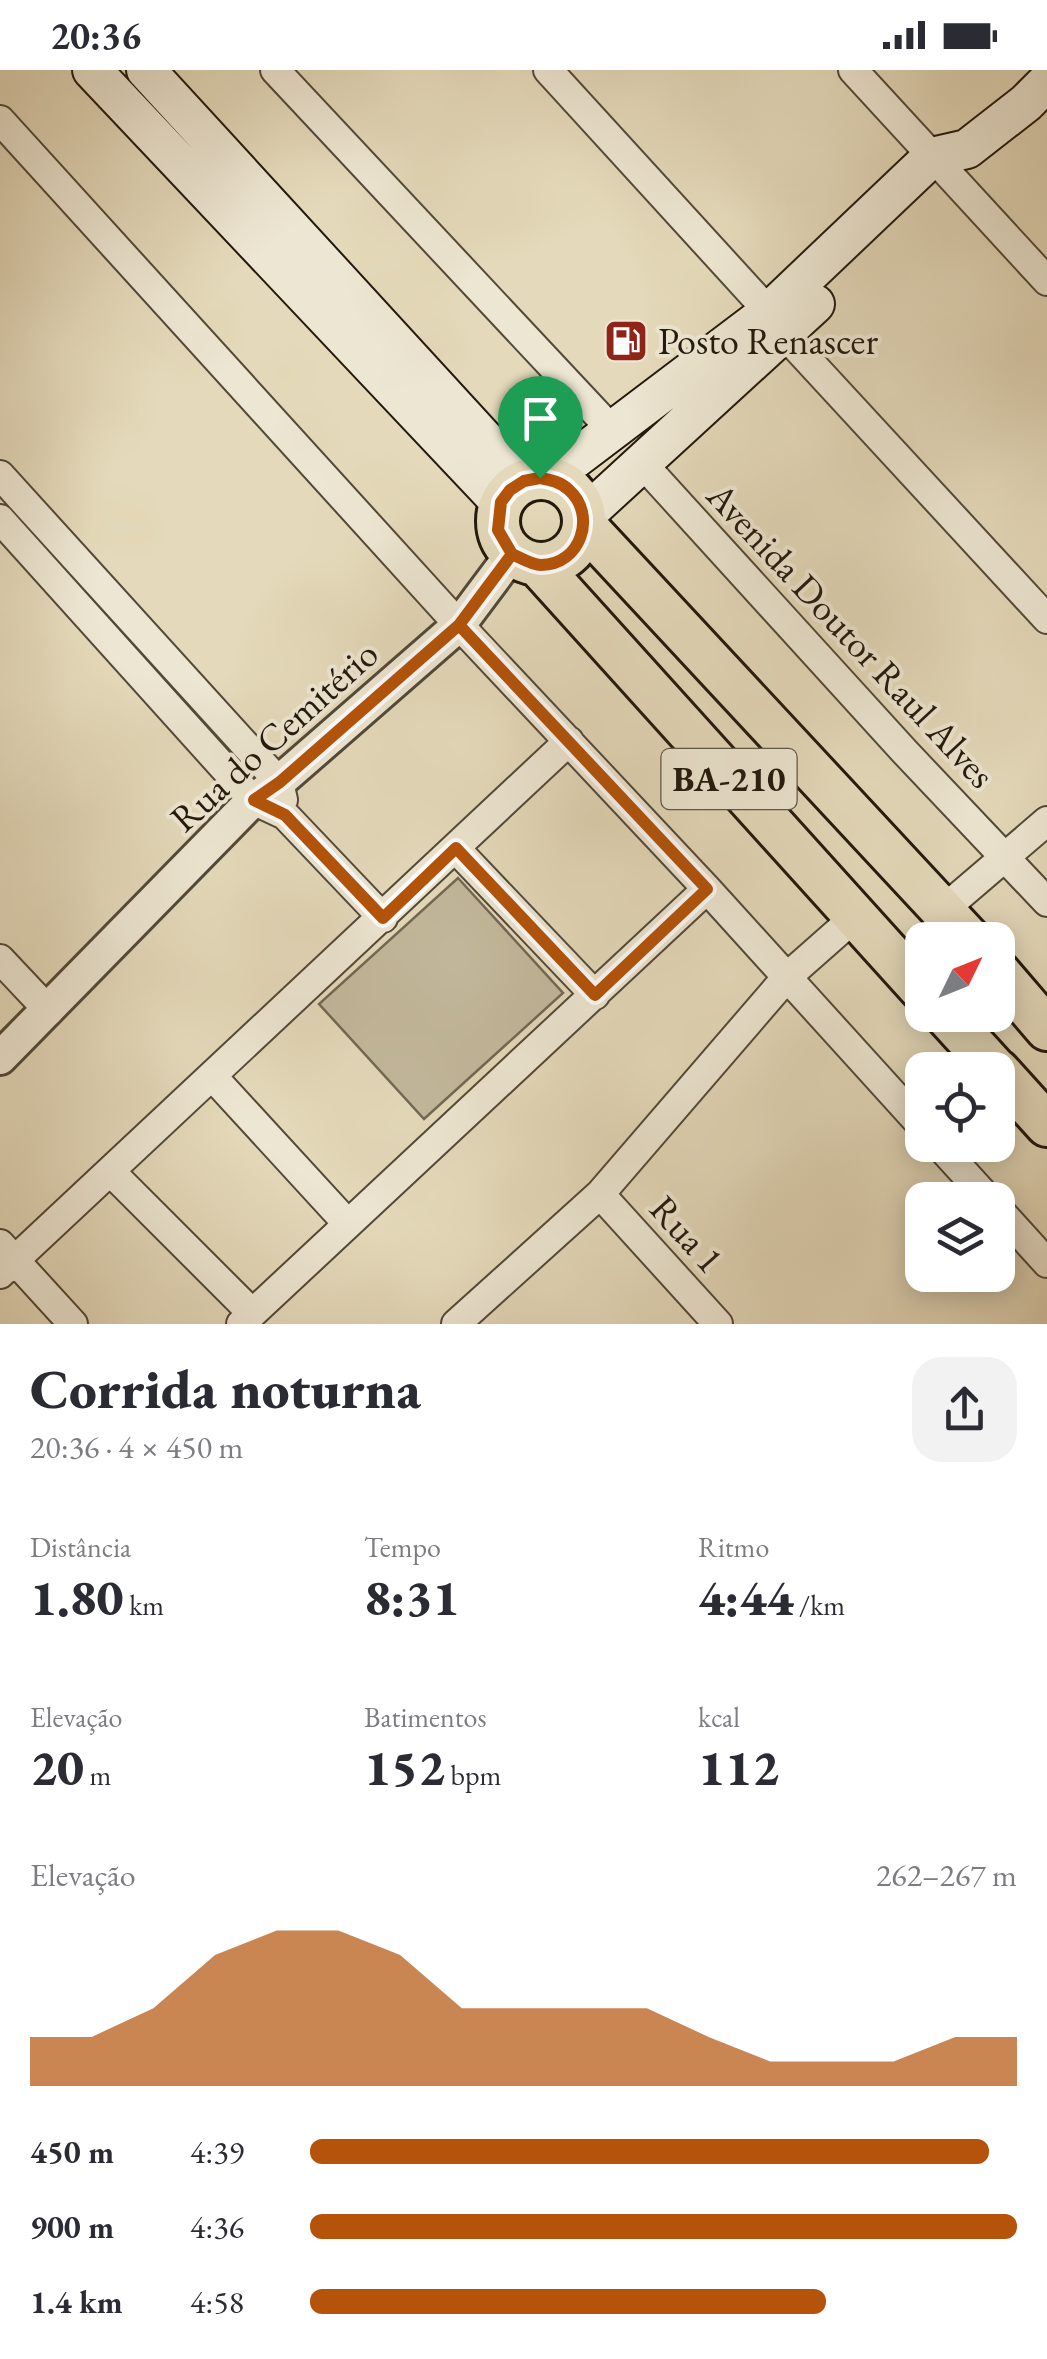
<!DOCTYPE html>
<html lang="pt">
<meta charset="utf-8">
<style>
body{margin:0;font-family:"EB Garamond",serif;background:#f2f2f3;color:#2b2b33;height:100vh;display:flex;flex-direction:column;font-size:38px;white-space:nowrap}
*{box-sizing:border-box;margin:0}
p{font-size:32px;color:#7c7c81}
.icon{flex:none;width:55px;height:55px;fill:none;stroke:currentColor;stroke-width:2;stroke-linecap:round;stroke-linejoin:round}
.map{position:relative;height:1254px;overflow:hidden}
.side{display:flex;flex-direction:column;background:#fff;flex:1}
.side>*{flex:none}
.needle{width:65px;rotate:47deg}
.tools{position:absolute;left:905px;top:852px;display:grid;gap:20px}
.tools a{display:grid;place-items:center;width:110px;height:110px;border-radius:20px;background:#fff;box-shadow:0 5px 25px #0003;font-size:50px}
.pin{position:absolute;display:grid;place-items:center;width:85px;height:85px;color:#fff;margin:-102px -42px;border-radius:50% 50% 50% 0;rotate:-45deg;box-shadow:0 0 10px #0007}
.pin .icon{rotate:45deg}
.round{display:grid;place-items:center;flex:none;width:105px;height:105px;border-radius:30px;background:#f2f2f3}
.summary{display:flex;align-items:center;justify-content:space-between;height:170px;padding:0 30px}
h1{font-size:55px;font-weight:800;line-height:75px}
.metrics{display:grid;grid-template-columns:repeat(3,1fr);gap:15px;height:170px;padding:10px 30px}
.metrics div{display:grid;align-content:center}
.metrics b{font-size:50px;font-weight:800}
.metrics small{font-size:28px;font-weight:400}
.metrics p{font-size:28px}
.chart{height:280px;padding:20px 30px}
.chart p{display:flex;justify-content:space-between}
.chart svg{width:100%;height:180px;margin-top:10px;fill:#b45309;opacity:.7}
ul{padding:0 30px;list-style:none;font-size:32px}
li{display:grid;grid-template-columns:160px 120px 1fr;align-items:center;height:75px}
li i{height:25px;border-radius:12px;background:#b45309}
.status{display:flex;justify-content:space-between;align-items:center;height:70px;padding:0 50px;background:#fff;direction:ltr}
.status svg{height:28px;fill:currentColor}
.map>svg:first-child{display:block}
.green{fill:#c3b89c;stroke:#726854;stroke-width:2.5}
.lines{fill:none;stroke-linecap:round;stroke-linejoin:round}
.minor-casing{stroke:#524838;stroke-width:32}
.tertiary-casing{stroke:#524838;stroke-width:38}
.secondary-casing{stroke:#22180c;stroke-width:42}
.primary-casing{stroke:#22180c;stroke-width:48}
.minor{stroke:#ede6d2;stroke-width:28}
.tertiary{stroke:#ede6d2;stroke-width:32}
.secondary{stroke:#ede6d2;stroke-width:38}
.primary{stroke:#e4d9ba;stroke-width:42}
.route-casing{stroke:#fff;stroke-width:20}
.route{stroke:#b45309;stroke-width:12}
.labels{text-anchor:middle;stroke-width:8;stroke-linejoin:round;paint-order:stroke}
.shield{fill:#ede6d2;stroke:#5f5647;stroke-width:2.5}
.shield-label{font-size:35px;font-weight:bold;fill:#22180c}
.poi-label{font-size:38px;fill:#22180c;stroke:#ede6d2;text-anchor:start}
.street-label{font-size:38px;fill:#22180c;stroke:#ede6d2}
</style>
<div class="status"><b>20:36</b><svg viewBox="0 0 49 12"><path d="M0 12V9h3v3zM5 12V6h3v6zM10 12V3h3v9zM15 12V0h3v12zM26 1h20v11H26zM47 4h2v5h-2z"/></svg></div>
<div class="map">
<svg width="1047" height="1254" viewBox="0 0 1047 1254">
<rect width="100%" height="100%" fill="#e4d9ba"/>
<filter id="stains"><feTurbulence type="fractalNoise" baseFrequency=".002" numOctaves="4"/><feColorMatrix values="0 0 0 0 .2 0 0 0 0 .09 0 0 0 0 .02 0 0 0 .5 -.17"/></filter>
<radialGradient id="worn" r=".72"><stop offset=".6" stop-color="#630" stop-opacity="0"/><stop offset="1" stop-color="#630" stop-opacity=".3"/></radialGradient>
<path class="green" d="M458,808L563,923L424,1049L319,934Z"/>
<g class="lines">
<defs>
<path id="minor" d="M275,0L612,360
M548,0L769,242
M853,0L1047,211
M0,50L459,555L707,819L922,1056
M784,264L1047,549
M641,392L905,682L1047,832
M0,405L279,712L283,730
M0,449L253,730L285,745L383,848
M456,779L595,925
M943,840L1047,751
M0,889L49,941
M213,1007L347,1153
M939,1075L989,1130
M111,1102L252,1243
M600,1124L718,1254
M998,1139L1047,1193
M0,1174L73,1254
M0,1204L569,671
M241,1254L707,819
M456,1254L600,1124L787,907L855,847"/>
<path id="tertiary" d="M0,988L253,730L279,712L459,555L512,484"/>
<path id="secondary" d="M92,0L501,433
M146,0L523,411
M541,408L576,388L769,242L932,87L967,79L1026,33L1047,12
M584,446L815,234"/>
<path id="primary" d="M498 451a43 43 0 1 1 86 0a43 43 0 1 1-86 0Z
M584,455L970,870
M538,495L922,920
M998,902L1047,959
M946,945L996,1000
M998,1001L1047,1055"/>
</defs>
<use href="#minor" class="minor-casing"/>
<use href="#tertiary" class="tertiary-casing"/>
<use href="#secondary" class="secondary-casing"/>
<use href="#primary" class="primary-casing"/>
<use href="#minor" class="minor"/>
<use href="#tertiary" class="tertiary"/>
<use href="#secondary" class="secondary"/>
<use href="#primary" class="primary"/>
</g>
<g class="lines">
<defs>
<path id="route" d="M540,408L524,411L510,420L501,432L498,460L512,484L459,555L280,712L254,730L285,745L383,848L456,778L595,925L707,819L459,555L512,484C521,488 532,495 541,495C581,495 597,445 569,420C561,412 551,410 540,408"/>
</defs>
<use href="#route" class="route-casing"/>
<use href="#route" class="route"/>
</g>
<defs>
<symbol id="fuel-square" viewBox="-11 -11 22 22"><rect x="-9" y="-9" width="18" height="18" rx="4" fill="#8f2418" stroke="#ede6d2"/><path d="M-5.5-6h7V0h2V4h1.3V-2.5L3-4.5l.8-.8L6-3V5H2.5V1h-1V6h-7ZM-4.2-4.7v3.2H.2V-4.7Z" fill="#fff"/></symbol>
</defs>
<g fill-rule="evenodd">
<use href="#fuel-square" x="601" y="246" width="50" height="50"/>
</g>
<g class="labels">
<rect class="shield" x="661.5" y="679" width="135" height="60" rx="8"/>
<g class="shield-label">
<text x="729" y="721">BA-210</text>
</g>
<g class="poi-label">
<text x="658" y="284">Posto Renascer</text>
</g>
<g class="street-label">
<text transform="translate(851 565) rotate(47)" y="13">Avenida Doutor Raul Alves</text>
<text transform="translate(274 666) rotate(-42)" y="13">Rua do Cemitério</text>
<text transform="translate(687 1164) rotate(48)" y="13">Rua 1</text>
</g>
</g>
<rect width="100%" height="100%" filter="url(#stains)"/>
<rect width="100%" height="100%" fill="url(#worn)"/>
</svg>
<div class="tools">
<a><svg class="needle" viewBox="-14 -14 28 28"><path d="M0-13l5 13h-10z" fill="#e53935"/><path d="M0 13l5-13h-10z" fill="#7c7c81"/></svg></a>
<a><svg class="icon" aria-label="locate" viewBox="0 0 24 24"><circle cx="12" cy="12" r="6"/><path d="M12 2v4M12 18v4M2 12h4M18 12h4"/></svg></a>
<a><svg class="icon" aria-label="layers" viewBox="0 0 24 24"><path d="M12 4l9 5-9 5-9-5zM3 14l9 5 9-5"/></svg></a>
</div>
<div class="pin" style="left:540px;top:408px;background:#1e9e55"><svg class="icon" aria-label="arrive" viewBox="0 0 24 24"><path d="M6 21V4h12l-3 4 3 4H6"/></svg></div>
</div>
<section class="side">
<div class="summary"><div><h1>Corrida noturna</h1><p>20:36 · 4 × 450 m</p></div><a class="round"><svg class="icon" aria-label="share" viewBox="0 0 24 24"><path d="M12 15V3M7 8l5-5 5 5M5 13v7h14v-7"/></svg></a></div>
<div class="metrics">
<div><p>Distância</p><b>1.80<small> km</small></b></div>
<div><p>Tempo</p><b>8:31</b></div>
<div><p>Ritmo</p><b>4:44<small> /km</small></b></div>
</div>
<div class="metrics">
<div><p>Elevação</p><b>20<small> m</small></b></div>
<div><p>Batimentos</p><b>152<small> bpm</small></b></div>
<div><p>kcal</p><b>112</b></div>
</div>
<div class="chart"><p><span>Elevação</span>262–267 m</p>
<svg viewBox="0 0 160 44" preserveAspectRatio="none"><path d="M0 44V32L10 32L20 25L30 12L40 6L50 6L60 12L70 25L80 25L90 25L100 25L110 32L120 38L130 38L140 38L150 32L160 32V44z"/></svg>
</div>
<ul>
<li><b>450 m</b>4:39<i style="width:96%"></i></li>
<li><b>900 m</b>4:36<i style="width:100%"></i></li>
<li><b>1.4 km</b>4:58<i style="width:73%"></i></li>
</ul>
</section>
